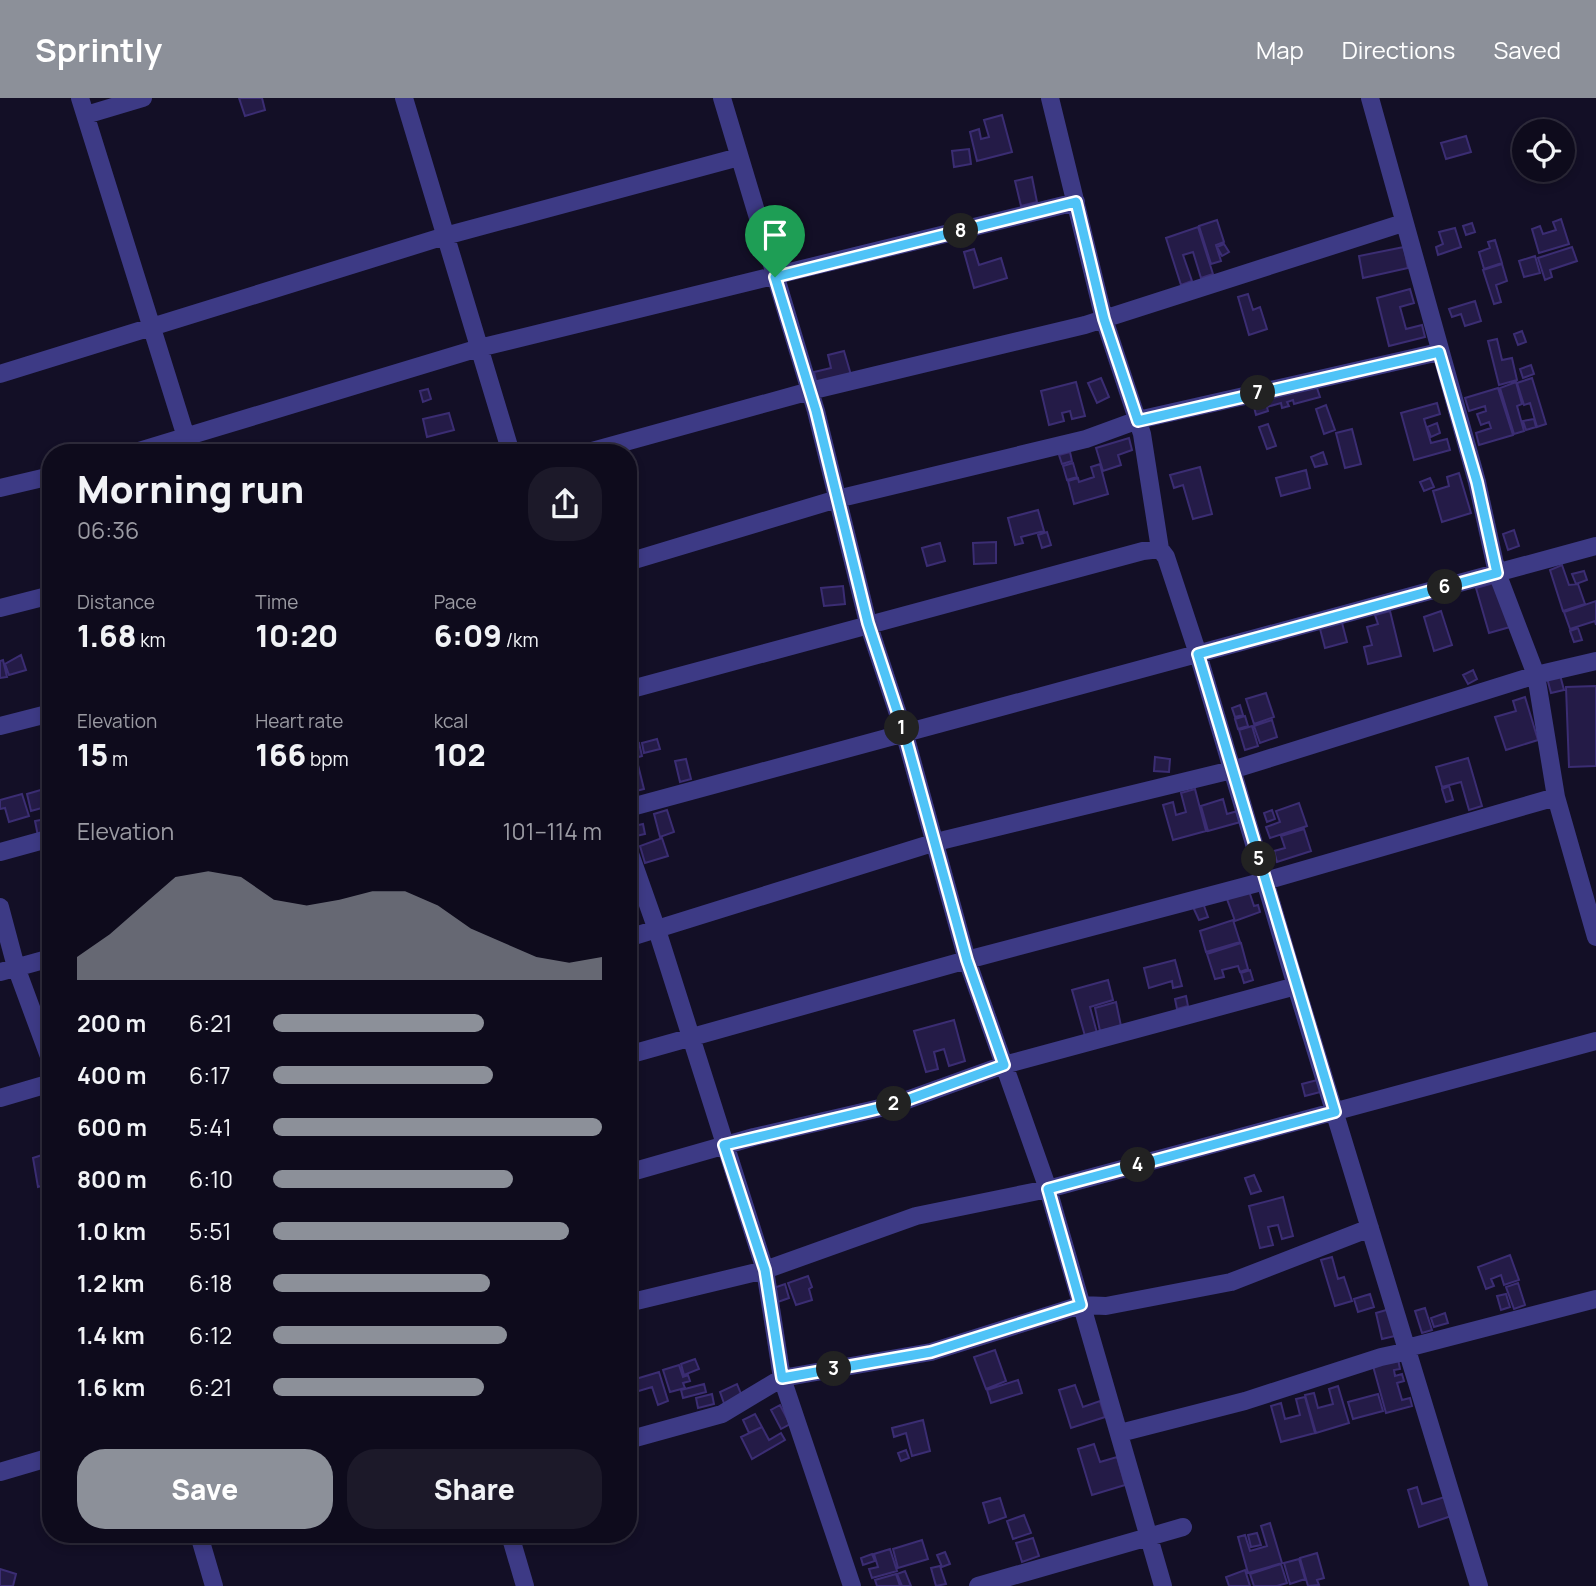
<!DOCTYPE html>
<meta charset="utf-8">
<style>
body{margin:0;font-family:Manrope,sans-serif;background:#1c1929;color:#f1f3f6;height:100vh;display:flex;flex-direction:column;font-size:26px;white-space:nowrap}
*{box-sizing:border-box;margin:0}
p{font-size:23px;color:#9b9ba3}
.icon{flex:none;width:38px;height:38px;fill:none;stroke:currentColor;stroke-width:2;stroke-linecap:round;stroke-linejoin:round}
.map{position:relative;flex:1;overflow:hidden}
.details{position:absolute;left:42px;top:346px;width:595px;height:1099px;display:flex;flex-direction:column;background:#0e0b1c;border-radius:28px;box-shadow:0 4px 10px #0003,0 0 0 2px #2e2b3b}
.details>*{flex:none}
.controls{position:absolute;left:1512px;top:21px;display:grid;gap:14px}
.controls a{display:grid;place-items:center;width:63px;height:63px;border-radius:50%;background:#0e0b1c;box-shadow:0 4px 10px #0003,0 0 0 2px #2e2b3b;font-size:35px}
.pin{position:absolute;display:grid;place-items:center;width:60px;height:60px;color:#fff;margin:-72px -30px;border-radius:50% 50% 50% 0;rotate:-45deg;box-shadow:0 0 7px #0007}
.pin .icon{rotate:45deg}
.km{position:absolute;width:35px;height:35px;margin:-18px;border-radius:50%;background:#222;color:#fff;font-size:19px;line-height:35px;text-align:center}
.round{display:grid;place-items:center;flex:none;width:74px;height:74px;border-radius:28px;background:#1c1929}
.overview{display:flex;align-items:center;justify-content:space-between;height:119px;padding:0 35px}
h1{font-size:38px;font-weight:800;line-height:52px}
.figures{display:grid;grid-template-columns:repeat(3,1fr);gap:10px;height:119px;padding:7px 35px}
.figures div{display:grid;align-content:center}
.figures b{font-size:30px;font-weight:800}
.figures small{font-size:19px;font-weight:400}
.figures p{font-size:19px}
.chart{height:196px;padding:14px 35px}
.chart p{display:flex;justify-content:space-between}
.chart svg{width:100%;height:126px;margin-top:7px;fill:#8c9099;opacity:.7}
.primary-button{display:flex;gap:14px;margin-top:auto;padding:14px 35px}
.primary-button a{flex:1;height:80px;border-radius:28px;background:#8c9099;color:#fff;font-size:28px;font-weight:800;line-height:80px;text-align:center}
.primary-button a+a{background:#1c1929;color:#f1f3f6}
ul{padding:0 35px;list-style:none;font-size:23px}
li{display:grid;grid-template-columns:112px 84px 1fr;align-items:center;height:52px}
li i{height:18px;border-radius:9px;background:#8c9099}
header{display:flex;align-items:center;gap:42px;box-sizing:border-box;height:98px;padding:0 35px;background:#8c9099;color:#fff}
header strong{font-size:33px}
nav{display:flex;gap:38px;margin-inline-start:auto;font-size:24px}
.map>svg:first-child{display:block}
.building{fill:#241b47;stroke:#3b2d73;stroke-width:2}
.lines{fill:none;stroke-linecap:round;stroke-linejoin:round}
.minor{stroke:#3d3a85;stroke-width:18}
.route-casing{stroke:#fff;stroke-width:14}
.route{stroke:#4fc3f7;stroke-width:9}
</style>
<header>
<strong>Sprintly</strong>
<nav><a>Map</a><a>Directions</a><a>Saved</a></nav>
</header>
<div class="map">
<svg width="1596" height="1488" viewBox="0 0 1596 1488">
<rect width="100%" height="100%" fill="#130f26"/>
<path class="building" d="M239,0H262L265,12L245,18Z
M1002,17L1012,54L977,63L970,34L979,31L981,41L989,39L984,22Z
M1466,38L1471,54L1446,61L1441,45Z
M969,51L971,66L954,69L952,53Z
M1032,79L1037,104L1021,108L1015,83Z
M1561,121L1569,146L1539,155L1532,131L1540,128L1543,136L1556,132L1553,124Z
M1217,122L1224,144L1216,147L1221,163L1211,166L1199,128Z
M1472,125L1475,134L1466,137L1463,128Z
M1198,129L1213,176L1201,180L1193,154L1183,157L1192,183L1181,187L1166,140Z
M1455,130L1461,149L1438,157L1436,149L1443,146L1439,134Z
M1495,142L1502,165L1484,171L1479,154L1490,150L1488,144Z
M1224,146L1229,154L1222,158L1217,149Z
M1404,149L1408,170L1363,180L1359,158Z
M1572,149L1577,163L1550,172L1552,179L1545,182L1538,160Z
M974,151L979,167L1001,160L1007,180L974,190L964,154Z
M1535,158L1540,175L1524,179L1519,163Z
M1502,166L1507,183L1496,187L1501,204L1494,206L1483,172Z
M1410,191L1414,205L1400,209L1406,231L1422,227L1425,239L1389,248L1377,200Z
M1248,196L1253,212L1260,209L1267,231L1249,237L1238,199Z
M1475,203L1481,223L1465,228L1461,216L1452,219L1449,211Z
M1522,233L1526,244L1518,247L1514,236Z
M1497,241L1502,262L1512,260L1517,282L1499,287L1488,243Z
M844,253L851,277L817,287L814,274L831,270L828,257Z
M1531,267L1534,276L1523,280L1520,271Z
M1101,280L1109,299L1097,305L1088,285Z
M1532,280L1546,326L1537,329L1530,305L1524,307L1517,285Z
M1076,284L1085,318L1072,321L1070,313L1062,315L1064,323L1049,327L1041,293Z
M1516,284L1522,306L1517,308L1524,333L1514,336L1500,290Z
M1316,287L1320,299L1294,306L1293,302L1287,304L1289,308L1282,310L1281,305L1267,309L1268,313L1256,317L1253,305Z
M1498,290L1513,337L1479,347L1476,335L1491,330L1489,324L1481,327L1477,316L1486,313L1485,308L1469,313L1465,300Z
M428,291L431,301L423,304L420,293Z
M1437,305L1440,316L1424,321L1431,345L1447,341L1450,352L1414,362L1401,315Z
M1326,307L1335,332L1324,336L1316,311Z
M449,315L454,332L427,339L423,321Z
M1534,321L1536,329L1526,332L1523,323Z
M1437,325L1440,335L1431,339L1427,329Z
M1268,326L1276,348L1267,351L1259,329Z
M1352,331L1361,366L1345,370L1336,335Z
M1129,340L1132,352L1118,357L1121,367L1103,373L1096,350Z
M1070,354L1072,363L1062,366L1059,357Z
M1323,354L1327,366L1315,369L1311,359Z
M1073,365L1077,379L1067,382L1063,368Z
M1100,366L1108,396L1074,406L1068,383L1078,380L1079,384L1094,379L1091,369Z
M1200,369L1212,416L1193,421L1183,387L1174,390L1170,377Z
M1306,372L1310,390L1281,398L1276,380Z
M1459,375L1471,415L1442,424L1433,393L1449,388L1447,379Z
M1430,380L1434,389L1424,393L1420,384Z
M1038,412L1044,433L1021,439L1023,445L1015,447L1008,420Z
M1514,432L1519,448L1508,452L1503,436Z
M1047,434L1051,447L1042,450L1038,437Z
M996,444V465L974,466L973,445Z
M940,445L945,463L927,468L922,450Z
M1562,467L1569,487L1578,486L1585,506L1563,513L1550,472Z
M1584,473L1587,482L1576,486L1572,476Z
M1497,484L1510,529L1489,535L1476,490Z
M843,488L845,506L824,508L821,490Z
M1596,503V527L1595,523L1570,531L1564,514Z
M1390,513L1401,558L1368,566L1364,549L1372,547L1367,529L1378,526L1375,517Z
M1441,513L1452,547L1434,553L1424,519Z
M1341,521L1347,544L1325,550L1319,527Z
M1578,530L1582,542L1574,544L1570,533Z
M21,557L26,572L9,577L5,566Z
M3,562L7,579L0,580V563Z
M1473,572L1477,581L1468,586L1463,577Z
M1560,577L1564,592L1551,595L1547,580Z
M1596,588V668L1569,669L1566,589Z
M1266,595L1274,619L1254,626L1246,601Z
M1525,599L1538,642L1506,652L1495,619L1516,613L1513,603Z
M1240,607L1243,617L1235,619L1232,610Z
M1245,618L1248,628L1238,631L1235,621Z
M1272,622L1277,639L1260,645L1254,628Z
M1252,628L1258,648L1245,652L1239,632Z
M657,641L660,651L644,655L642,645Z
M639,645L642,658L632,661L629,647Z
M1155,659L1170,661L1169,674L1154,673Z
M1468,660L1482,708L1469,712L1461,684L1442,689L1436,669Z
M686,661L691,681L680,684L675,663Z
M637,663L644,691L628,695V665Z
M1449,688L1453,702L1446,704L1442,691Z
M44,691L49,708L31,713L27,696Z
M1195,691L1206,733L1173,742L1163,707L1173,704L1176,717L1186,714L1181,695Z
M22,696L29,718L9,724L5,710L0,711V702Z
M1223,701L1227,716L1241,712L1244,723L1208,733L1201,708Z
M1299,705L1307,728L1270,740L1266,729L1280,724L1276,713Z
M667,712L674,734L660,739L654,716Z
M1272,712L1275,721L1267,724L1264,715Z
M51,720V736L38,738L35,723Z
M643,726L645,736L636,738L634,728Z
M1304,731L1311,753L1277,764L1274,753L1285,750L1281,738Z
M662,740L668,758L645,765L640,748Z
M1249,793L1254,808L1258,807L1260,814L1235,823L1227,801Z
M1203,805L1208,819L1199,822L1193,809Z
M1233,822L1240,844L1206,854L1200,833Z
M1241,845L1248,871L1240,874L1238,868L1222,872L1224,879L1215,881L1207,856Z
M1175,862L1182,888L1173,890L1172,883L1149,890L1144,870Z
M1250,872L1253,882L1244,885L1241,875Z
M1108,882L1113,902L1090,909L1097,935L1085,938L1072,892Z
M1186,898L1188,908L1177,911L1175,901Z
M1116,904L1121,928L1100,933L1095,910Z
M954,922L965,963L949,968L944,951L934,954L938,971L926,974L914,933Z
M1321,981L1324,993L1305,998L1302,986Z
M48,1055L51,1063V1085L38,1089L33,1060Z
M1254,1077L1261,1093L1251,1096L1245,1080Z
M1283,1099L1293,1138L1282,1141L1278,1127L1268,1129L1273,1147L1260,1150L1249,1108Z
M1510,1157L1519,1182L1504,1187L1501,1177L1491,1181L1494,1188L1486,1191L1478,1169Z
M1332,1159L1338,1181L1344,1179L1352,1203L1335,1208L1321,1162Z
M808,1178L812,1189L809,1191L812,1202L796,1207L788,1185Z
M1518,1185L1525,1207L1514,1211L1506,1189Z
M785,1186L789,1200L775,1205L771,1191Z
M1370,1196L1374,1209L1358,1214L1354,1201Z
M1506,1196L1510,1209L1501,1212L1497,1198Z
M1393,1210L1399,1237L1382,1241L1376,1215Z
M1425,1210L1432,1232L1422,1235L1415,1213Z
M1445,1215L1448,1225L1434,1229L1431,1220Z
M995,1252L1006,1283L986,1291L974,1259Z
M695,1261L699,1271L684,1277L681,1266Z
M1398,1261L1400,1271L1394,1272L1395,1278L1402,1276L1404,1283L1397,1285L1402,1302L1410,1300L1412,1308L1386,1315L1373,1268Z
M679,1267L683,1279L688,1277L690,1283L683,1285L685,1290L670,1294L663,1272Z
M659,1274L668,1303L658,1307L652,1289L632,1295L629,1283Z
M1018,1282L1022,1295L991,1305L987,1292Z
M704,1286L706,1294L683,1300L681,1292Z
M737,1286L743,1301L725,1308L720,1294Z
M1075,1287L1083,1309L1100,1303L1105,1319L1071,1330L1059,1292Z
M1338,1288L1349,1325L1316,1335L1305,1297L1314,1295L1318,1310L1333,1306L1329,1291Z
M712,1296L714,1306L698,1310L696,1300Z
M1378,1296L1383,1313L1353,1321L1348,1304Z
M1305,1299L1315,1335L1281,1344L1271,1308L1281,1305L1285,1321L1300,1317L1296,1301Z
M780,1307L790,1326L781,1331L771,1312Z
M755,1316L762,1329L749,1335L743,1322Z
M923,1322L930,1353L912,1358L906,1335L894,1339L892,1330Z
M762,1329L769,1342L781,1335L785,1342L752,1361L741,1339Z
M1094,1346L1100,1364L1117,1359L1125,1387L1092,1397L1078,1351Z
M906,1352L909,1360L901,1363L898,1355Z
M1417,1389L1422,1406L1448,1398L1454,1417L1419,1429L1408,1392Z
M1000,1400L1006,1419L989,1425L983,1405Z
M1024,1417L1031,1435L1013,1441L1007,1423Z
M1270,1425L1282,1465L1248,1475L1238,1439L1245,1437L1250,1453L1267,1448L1261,1428Z
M1257,1435L1261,1447L1251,1449L1248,1437Z
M1033,1440L1039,1458L1022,1464L1016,1445Z
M922,1442L928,1461L898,1470L893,1451Z
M890,1451L897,1473L872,1480L869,1471L878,1469L874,1456Z
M945,1454L950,1466L942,1469L937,1457Z
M1317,1455L1324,1480L1317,1482L1319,1487L1308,1488L1300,1460Z
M872,1456L875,1463L863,1467L861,1460Z
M1299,1461L1305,1481L1290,1486L1284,1465Z
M1281,1466L1287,1485L1277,1488H1254L1250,1476Z
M940,1468L946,1486L936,1488L931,1470Z
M0,1471L16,1476L13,1488H0Z
M1245,1472L1250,1488H1229L1226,1479Z
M905,1473L911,1488H902L897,1476Z
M896,1476L900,1488H877L875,1482Z"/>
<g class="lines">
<path class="minor" d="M80,0L191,355
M404,0L511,355
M722,0L816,313L868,525L905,637L967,862L1048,1091L1163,1488
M1050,0L1104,221L1142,336L1160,451
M1370,0L1477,384L1497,475L1536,577L1556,699L1596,839
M86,17L143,0
M0,276L445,138L739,59
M132,355L479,250L1076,104
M585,355L810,293L1085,227L1403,125
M0,390L51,378
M628,464L837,401L1086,341L1138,322L1439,254
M0,510L51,497
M628,592L1143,453L1160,451L1166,459L1198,556L1296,888L1479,1488
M0,628L51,615
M628,710L1596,448
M628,750L657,832L765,1172L782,1280L852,1488
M0,754L51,740
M0,809L16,869L51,964
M628,840L936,744L1232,672L1536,577L1596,563
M0,874L51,860
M628,957L967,862L1265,783L1556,699
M0,1000L51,985
M628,1075L754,1039L893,1007L1004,967L1296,888
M628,1205L765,1172L916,1118L1048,1091L1596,943
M1407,1250L1596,1201
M1120,1335L1245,1303L1381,1259L1409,1253
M628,1342L722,1316L782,1280L931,1254L1081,1207L1106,1208L1231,1184L1370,1130
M0,1374L51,1359
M199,1437L214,1488
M510,1437L525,1488
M978,1488L1183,1429"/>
</g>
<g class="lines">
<defs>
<path id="route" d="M1076,104L1104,221L1138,323L1439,254L1477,384L1497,475L1198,556L1335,1014L1048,1091L1081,1207L931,1254L782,1280L765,1172L724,1047L893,1007L1004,967L967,862L905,637L868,525L816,313L775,179Z"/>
</defs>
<use href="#route" class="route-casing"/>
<use href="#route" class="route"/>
</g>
</svg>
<div class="controls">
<a><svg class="icon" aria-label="locate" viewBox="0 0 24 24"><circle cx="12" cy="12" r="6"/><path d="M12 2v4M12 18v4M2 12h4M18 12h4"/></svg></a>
</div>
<div class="pin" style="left:775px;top:179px;background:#1e9e55"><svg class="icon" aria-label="arrive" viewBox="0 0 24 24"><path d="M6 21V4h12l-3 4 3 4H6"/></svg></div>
<b class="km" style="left:902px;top:630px">1</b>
<b class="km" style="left:894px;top:1006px">2</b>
<b class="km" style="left:834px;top:1271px">3</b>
<b class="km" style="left:1138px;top:1067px">4</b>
<b class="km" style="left:1259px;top:761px">5</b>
<b class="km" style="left:1445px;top:489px">6</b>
<b class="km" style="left:1258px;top:295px">7</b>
<b class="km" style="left:961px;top:133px">8</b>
<section class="details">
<div class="overview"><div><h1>Morning run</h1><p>06:36</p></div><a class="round"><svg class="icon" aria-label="share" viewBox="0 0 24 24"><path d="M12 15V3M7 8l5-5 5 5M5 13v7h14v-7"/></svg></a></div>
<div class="figures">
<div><p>Distance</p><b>1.68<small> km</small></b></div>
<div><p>Time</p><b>10:20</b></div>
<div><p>Pace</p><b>6:09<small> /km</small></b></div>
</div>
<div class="figures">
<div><p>Elevation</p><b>15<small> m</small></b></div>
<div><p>Heart rate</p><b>166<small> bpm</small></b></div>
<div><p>kcal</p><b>102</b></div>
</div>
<div class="chart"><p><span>Elevation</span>101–114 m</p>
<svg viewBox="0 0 160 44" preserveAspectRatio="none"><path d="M0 44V36L10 28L20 18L30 8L40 6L50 8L60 16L70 18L80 16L90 13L100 13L110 18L120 26L130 31L140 36L150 38L160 36V44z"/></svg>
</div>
<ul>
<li><b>200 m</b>6:21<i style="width:64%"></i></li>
<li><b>400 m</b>6:17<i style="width:67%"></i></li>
<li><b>600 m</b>5:41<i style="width:100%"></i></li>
<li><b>800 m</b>6:10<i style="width:73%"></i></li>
<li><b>1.0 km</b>5:51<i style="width:90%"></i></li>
<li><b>1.2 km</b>6:18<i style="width:66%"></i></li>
<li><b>1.4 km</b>6:12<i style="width:71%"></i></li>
<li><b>1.6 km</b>6:21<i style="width:64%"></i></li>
</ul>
<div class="primary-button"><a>Save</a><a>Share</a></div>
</section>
</div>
